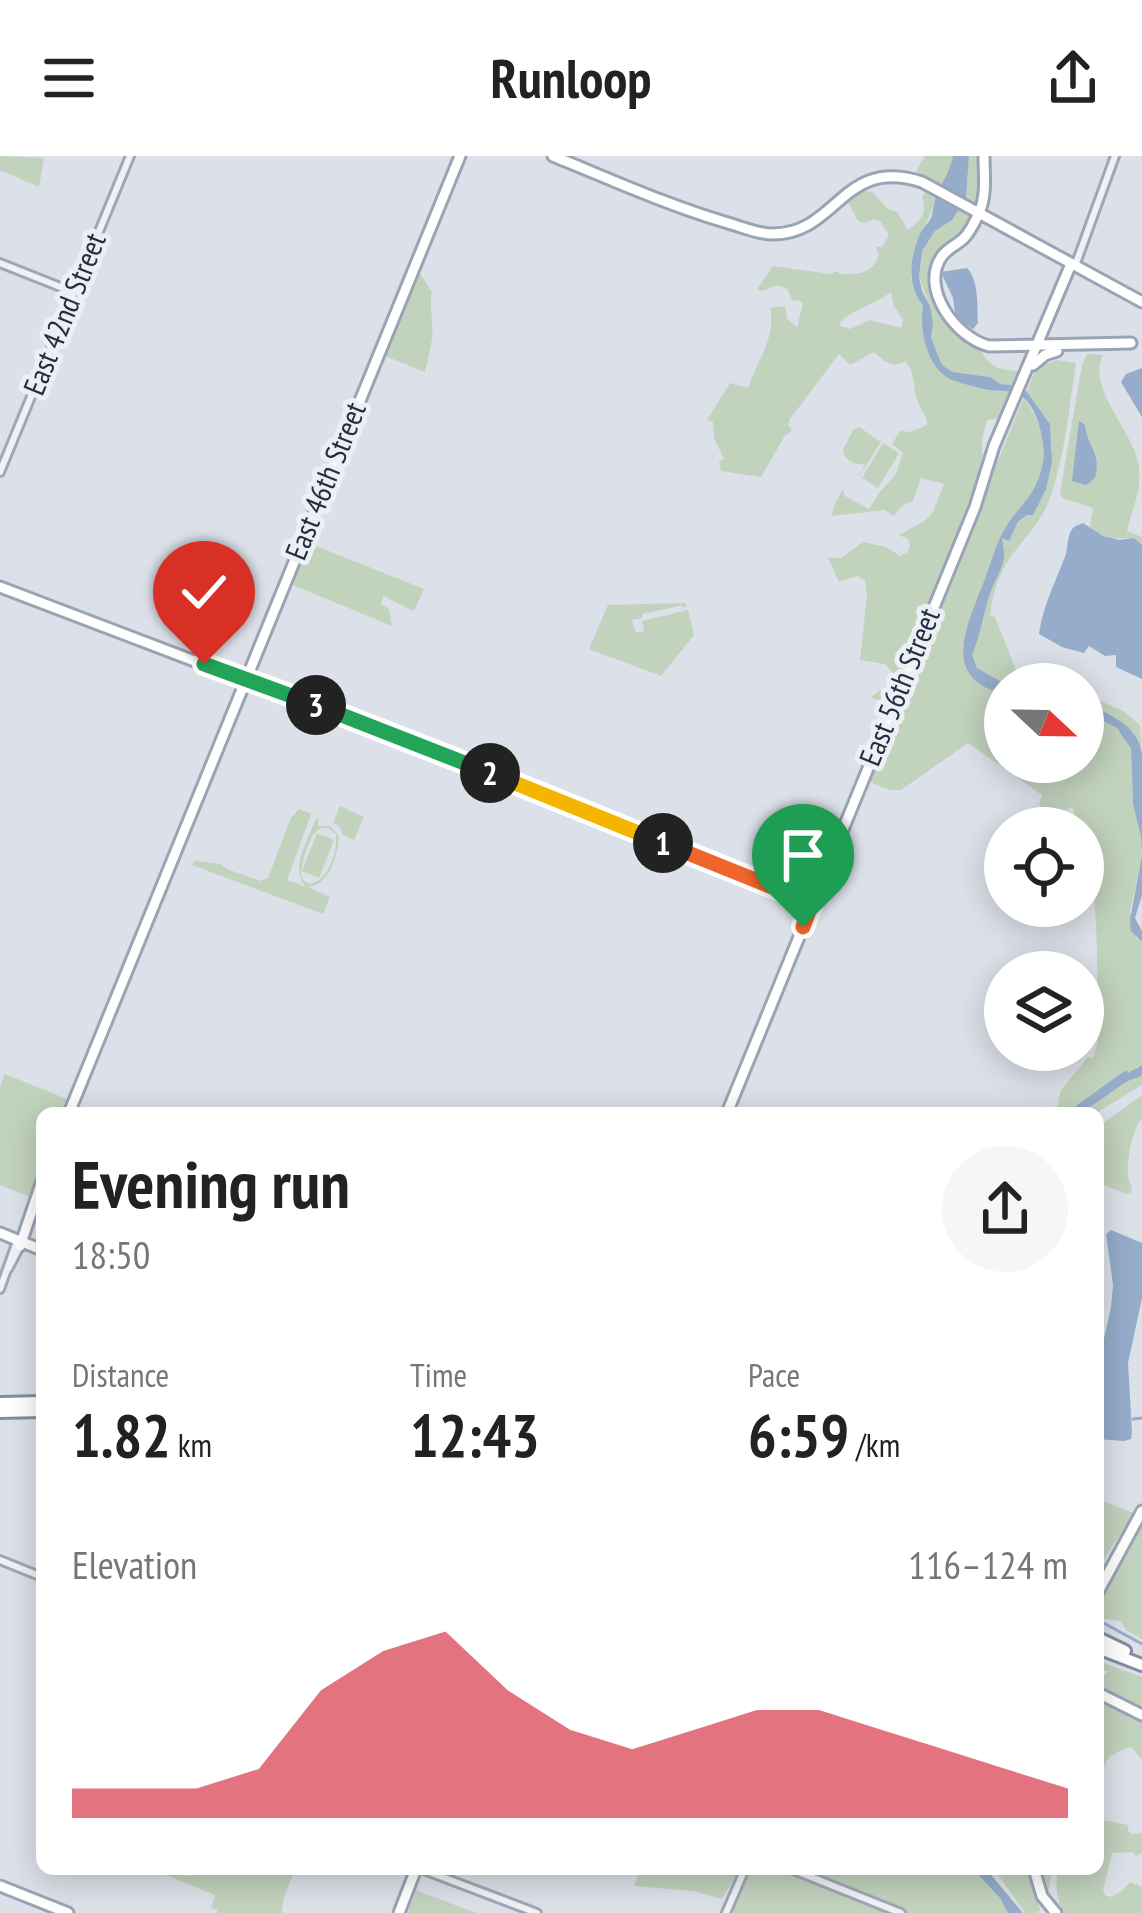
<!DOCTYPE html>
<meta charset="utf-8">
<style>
body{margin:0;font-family:"PT Sans Narrow",sans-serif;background:#f6f6f6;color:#222;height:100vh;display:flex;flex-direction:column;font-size:45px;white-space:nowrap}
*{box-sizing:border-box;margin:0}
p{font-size:39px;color:#767676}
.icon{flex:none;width:66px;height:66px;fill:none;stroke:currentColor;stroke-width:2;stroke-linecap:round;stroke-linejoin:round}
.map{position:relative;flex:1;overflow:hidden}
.panel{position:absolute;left:36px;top:951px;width:1068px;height:768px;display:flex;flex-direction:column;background:#fff;border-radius:18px;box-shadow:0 6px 30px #0003}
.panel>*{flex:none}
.needle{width:78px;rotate:112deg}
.tools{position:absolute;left:984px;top:507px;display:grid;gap:24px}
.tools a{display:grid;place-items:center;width:120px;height:120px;border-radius:50%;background:#fff;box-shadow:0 6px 30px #0003;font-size:60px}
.pin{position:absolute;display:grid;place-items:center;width:102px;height:102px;color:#fff;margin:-123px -51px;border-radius:50% 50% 50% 0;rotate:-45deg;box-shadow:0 0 12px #0007}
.pin .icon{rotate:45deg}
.km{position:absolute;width:60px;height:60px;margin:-30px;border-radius:50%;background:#222;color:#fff;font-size:33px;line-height:60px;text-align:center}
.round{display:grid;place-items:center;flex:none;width:126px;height:126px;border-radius:63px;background:#f6f6f6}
.head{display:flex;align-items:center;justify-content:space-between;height:204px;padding:0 36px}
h1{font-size:66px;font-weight:600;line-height:90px}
.figures{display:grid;grid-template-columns:repeat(3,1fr);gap:18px;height:204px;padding:12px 36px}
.figures div{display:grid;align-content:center}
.figures b{font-size:60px;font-weight:600}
.figures small{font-size:33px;font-weight:400}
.figures p{font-size:33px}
.chart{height:336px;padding:24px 36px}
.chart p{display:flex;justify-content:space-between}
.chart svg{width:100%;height:216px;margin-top:12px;fill:#d63849;opacity:.7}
header{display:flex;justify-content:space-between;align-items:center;height:156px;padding:0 36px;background:#fff;font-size:54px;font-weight:600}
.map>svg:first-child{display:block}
.green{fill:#c1d2bd;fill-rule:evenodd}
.water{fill:#95acca}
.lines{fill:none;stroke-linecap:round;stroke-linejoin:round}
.stream{stroke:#95acca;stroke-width:3}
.minor-casing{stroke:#a1a7b2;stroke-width:12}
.major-casing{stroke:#9ba4b4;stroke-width:15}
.highway-casing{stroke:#838d9f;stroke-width:16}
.minor{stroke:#eff1f6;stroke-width:6}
.major{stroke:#fff;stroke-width:9}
.highway{stroke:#fff;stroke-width:10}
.split-1-casing{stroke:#fff;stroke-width:24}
.split-2-casing{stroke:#fff;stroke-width:24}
.split-3-casing{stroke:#fff;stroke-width:24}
.split-4-casing{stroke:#fff;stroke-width:24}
.split-1{stroke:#f0652b;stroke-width:15}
.split-2{stroke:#f5b400;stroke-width:15}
.split-3{stroke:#22a559;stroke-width:15}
.split-4{stroke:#22a559;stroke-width:15}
.labels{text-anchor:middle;stroke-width:10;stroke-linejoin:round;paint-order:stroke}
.street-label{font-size:30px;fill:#252d3f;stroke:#eceff5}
</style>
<header><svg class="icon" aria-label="menu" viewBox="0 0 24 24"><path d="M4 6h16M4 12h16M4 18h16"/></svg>Runloop<svg class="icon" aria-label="share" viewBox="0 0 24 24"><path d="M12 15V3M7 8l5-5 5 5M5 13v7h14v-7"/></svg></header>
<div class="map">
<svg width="1142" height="1757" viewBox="0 0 1142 1757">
<rect width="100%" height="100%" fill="#dce0e8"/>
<path class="green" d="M0,0L44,2L39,31L0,14Z
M925,0H953L951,13L941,31L916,15Z
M969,0H982C981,23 981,46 970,66C961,82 946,85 936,99C917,131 951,184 981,194C990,214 1004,214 1021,215L1013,231L1000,228L989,221L951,216L942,209L931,182L933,167L930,150L919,121L922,95L935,75L952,64L966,43Z
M859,34L872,36L888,53L897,56L908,74C922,63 927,59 922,41L926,35L936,40C928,76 893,115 923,149C919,173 926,205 947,220C955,226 973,229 983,232C993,235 1003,234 1012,236L1002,261L987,264C983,278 978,295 986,308L983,318L892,544L882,546L871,541L886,530L894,518L885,508L860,504L867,440L865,424L857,420L839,426L828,402H841L863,386L886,391L900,400L908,396L910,390L908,383L899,379C937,358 928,367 944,328L921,322L913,345L902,350L893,360L885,354L832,360L834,349L843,333L845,340L869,353L879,337L896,318L903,297L892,288L900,275L911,276L927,269C927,256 920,255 917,243C912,227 916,218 905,205C893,213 883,205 874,196L850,209L839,198L790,263L788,269L792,274L784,281L761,321L721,315L719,306L724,303L714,282L713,266L707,264L730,227L748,232C757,205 777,180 770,152L785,150L787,163L797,171L803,148L799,144L793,145L787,133L778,129L762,135L757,133L773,110L830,118L838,115L840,118C859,118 871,119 879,99L876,91H882L889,79L880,65L874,63L865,67L858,65L848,46ZM891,136L893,148L903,164L901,172L870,164L850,173L840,170L839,167C853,153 874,149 891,136Z
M415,115L421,119L432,136C429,148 432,153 432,166C434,182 429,199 425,216L383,199Z
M1087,198L1103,199C1086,233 1134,274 1139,311C1142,335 1132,353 1127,375L1142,381V389L1134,382C1113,381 1110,387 1090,371L1093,352L1062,342L1060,337L1082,209Z
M1057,204L1076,207C1069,252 1065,301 1049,345C1041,365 1025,382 1012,399C999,417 992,438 990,460L995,461L1016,514L1032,523H1041L1043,520L1061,528H1004L977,512L972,499C979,483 983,460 989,441C992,428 1002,416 1004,402C1005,395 1003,388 1002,381L1009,385L1018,367L1029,358L1033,359L1045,333L1052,293L1050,268L1027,236L1036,212Z
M1024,241C1035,259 1046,279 1043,301C1040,336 1021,347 1004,374C995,389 991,409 984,426C966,469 940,524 1005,538V606H1083V555L1117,572L1131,593L1133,648L1142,680L1141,706L1130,755L1136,782L1142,786V909L1136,911L1134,916L1128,917L1127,915L1119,919L1066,957H1056L1061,934L1088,901L1093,902L1098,884C1096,802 1103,725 1072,651L1050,661L1039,648L1042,639L968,587L901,634H890L869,626V620Z
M859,271L879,285L882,284L858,322L865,308C855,309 844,305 843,294L853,274Z
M883,287L899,297L878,332L862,322Z
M306,386L424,433L414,455L383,440L381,448L389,453L392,470L288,427Z
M686,447V451L679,450L642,458V462L632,464L636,477L644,475L642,465L688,454L694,479L661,520L589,493L608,449Z
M1083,537L1123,555L1140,569L1142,599C1139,571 1116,561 1093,550L1089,552L1083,545Z
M340,650L364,661L354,684L343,679L339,670L333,667Z
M299,653L311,658L287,724L306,731C289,713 308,684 316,663L319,664L317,670H330L339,680C338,700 329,729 308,731L330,741L323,758L192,709L195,705L221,708L227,713L260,725L268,722L291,662ZM328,672L336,678C338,696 328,726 309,728L301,722C300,712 309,678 319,673C321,671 325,672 328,672Z
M317,677L334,684L319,722L302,715Z
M5,918L69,944L63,957H42V1012L30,1041L0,1029V931Z
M1142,919V928L1137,932L1096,957H1082L1113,933Z
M1142,939C1142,946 1142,954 1142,961C1141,964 1138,967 1137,970C1130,987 1123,1017 1132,1032L1131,1037L1127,1038L1098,1027V971Z
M1098,1343L1133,1357V1362L1112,1390L1100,1412L1099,1401L1102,1396L1098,1394Z
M1142,1355V1483L1126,1474L1121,1465L1098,1462V1438Z
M1098,1505L1142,1521V1604L1131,1591C1104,1600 1108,1602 1098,1627V1531L1100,1523L1108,1516L1098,1511Z
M1098,1660L1102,1664L1128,1669V1675L1132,1678L1142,1677V1696L1136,1700L1133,1696L1112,1697L1103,1734L1105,1739L1110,1741L1121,1736L1130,1726L1142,1731V1757H1064C1056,1743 1055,1728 1058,1713H1098Z
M199,1713H234L242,1719L247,1713H295L283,1744L282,1757H217V1754L211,1752L215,1739L159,1716L193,1720Z
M635,1713H740L722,1743L694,1735L634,1730L638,1719Z
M754,1713H779L898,1757H731L748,1719Z
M804,1713H973L1000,1742L1008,1757H908Z
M994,1713H1052L1048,1739L1037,1740L1040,1754L1038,1757H1025Z
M416,1734L476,1757H408Z"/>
<path class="water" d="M953,0H969L966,43L952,64L935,75L922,95L919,121L922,135L930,150L933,167L931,182L942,209L952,216L990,221L1000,228L1016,230L1027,236L1050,268L1052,306L1046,333L1033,359H1027L1018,366L1009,385L1002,382C1003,389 1005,396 1004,402C1002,416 992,428 989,441C983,460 979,484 972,499L977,512L1005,528V538C940,524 966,471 983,428C990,411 994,392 1003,376C1018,348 1037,342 1043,305C1046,286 1037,249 1020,239C1008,233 997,236 984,233C974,230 959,227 950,223C926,210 919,173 923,149C906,130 910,101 920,78C923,72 928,68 931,62C933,57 933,50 935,44C940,28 950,17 953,0Z
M967,112C979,124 977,150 978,167L973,173L956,163L953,142L941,116Z
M1142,212V261L1121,226L1126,218Z
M1079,265L1085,269C1087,291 1102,297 1095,322L1086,329L1072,325Z
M1083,367L1103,380L1119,384L1134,382L1142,389V523L1116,511V499L1105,500L1089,490L1084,497L1062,491L1039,478C1043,449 1055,427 1065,401C1068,393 1067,378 1073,372C1076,369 1079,369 1083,367Z
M1083,545L1089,551L1093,550C1116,562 1139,571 1142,599V739L1135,762L1142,775V786L1131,775L1130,764L1142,699L1141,680L1133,648L1131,593L1117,572L1083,555Z
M1142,909V919L1139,921C1111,929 1096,957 1066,957L1119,919L1127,914L1128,917Z
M1111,1074L1142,1087V1142L1128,1207L1132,1277L1131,1283L1124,1285L1098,1283V1210L1111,1151L1113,1129L1106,1078Z
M973,1713H986L1023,1757H1008L1000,1742Z"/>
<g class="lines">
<path class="stream" d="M1133,1263L1142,1262
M1098,1464L1142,1488"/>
<defs>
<path id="minor" d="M0,107L73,136
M1075,110L1115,0
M0,316L130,0
M8,1113L20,1090
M0,1133L16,1088
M0,1404L42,1421
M421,1713L537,1757
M791,1713L901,1757
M726,1757L745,1713"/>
<path id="major" d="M553,0C610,23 669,50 728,67C743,71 756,78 773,78C838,78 842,0 922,26L1142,146
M984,0C984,19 987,39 979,57C975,65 971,75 964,82C957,89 948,92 942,100C919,132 956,182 989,190L1131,187
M1033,209L1045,199L1057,195
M0,431L273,535
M272,535L288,538L812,747
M69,957L460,0
M727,957L975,351L994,290L1071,108
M0,1077L42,1094
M20,1090L42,1025
M1098,1436L1142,1355
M1098,1537L1142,1559
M1034,1713L1042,1740L1056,1757
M0,1730L68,1757
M399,1757L416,1713"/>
<path id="highway" d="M0,1247L42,1246
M0,1256L42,1255
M1098,1482L1125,1495
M1098,1492L1142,1509"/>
</defs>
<use href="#minor" class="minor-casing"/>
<use href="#major" class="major-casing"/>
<use href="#highway" class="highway-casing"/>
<use href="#minor" class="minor"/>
<use href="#major" class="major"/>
<use href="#highway" class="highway"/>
</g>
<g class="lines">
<defs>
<path id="split-1" d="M663,687L812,747L803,771"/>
<path id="split-2" d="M490,617L663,687"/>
<path id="split-3" d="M316,549L490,617"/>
<path id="split-4" d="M204,508L316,549"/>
</defs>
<use href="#split-1" class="split-1-casing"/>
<use href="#split-2" class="split-2-casing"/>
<use href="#split-3" class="split-3-casing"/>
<use href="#split-4" class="split-4-casing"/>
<use href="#split-1" class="split-1"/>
<use href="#split-2" class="split-2"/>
<use href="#split-3" class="split-3"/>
<use href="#split-4" class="split-4"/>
</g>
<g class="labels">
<g class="street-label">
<text transform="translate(65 158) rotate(-68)" y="10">East 42nd Street</text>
<text transform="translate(326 325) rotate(-68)" y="10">East 46th Street</text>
<text transform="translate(900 531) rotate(-68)" y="10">East 56th Street</text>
</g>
</g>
</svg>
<div class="tools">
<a><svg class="needle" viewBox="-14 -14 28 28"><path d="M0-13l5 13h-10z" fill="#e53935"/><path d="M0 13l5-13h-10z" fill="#767676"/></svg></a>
<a><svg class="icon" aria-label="locate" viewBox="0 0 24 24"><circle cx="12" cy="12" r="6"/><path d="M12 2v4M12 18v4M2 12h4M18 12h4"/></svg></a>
<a><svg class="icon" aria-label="layers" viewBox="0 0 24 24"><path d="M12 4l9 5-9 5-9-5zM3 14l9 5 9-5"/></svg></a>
</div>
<div class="pin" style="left:803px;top:771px;background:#1e9e55"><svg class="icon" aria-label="arrive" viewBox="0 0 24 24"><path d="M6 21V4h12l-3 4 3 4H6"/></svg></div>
<div class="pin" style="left:204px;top:508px;background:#d93025"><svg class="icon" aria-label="check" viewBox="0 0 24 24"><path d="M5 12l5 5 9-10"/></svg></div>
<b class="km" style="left:663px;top:687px">1</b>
<b class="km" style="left:490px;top:617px">2</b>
<b class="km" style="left:316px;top:549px">3</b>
<section class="panel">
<div class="head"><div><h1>Evening run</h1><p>18:50</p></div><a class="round"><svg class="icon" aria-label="share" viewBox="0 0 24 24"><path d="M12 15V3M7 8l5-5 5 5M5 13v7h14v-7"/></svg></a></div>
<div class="figures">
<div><p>Distance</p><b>1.82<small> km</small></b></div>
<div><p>Time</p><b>12:43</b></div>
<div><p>Pace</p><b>6:59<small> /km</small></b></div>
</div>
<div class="chart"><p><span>Elevation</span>116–124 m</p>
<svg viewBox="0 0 160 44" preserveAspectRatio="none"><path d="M0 44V38L10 38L20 38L30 34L40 18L50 10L60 6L70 18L80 26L90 30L100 26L110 22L120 22L130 26L140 30L150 34L160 38V44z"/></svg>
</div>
</section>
</div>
